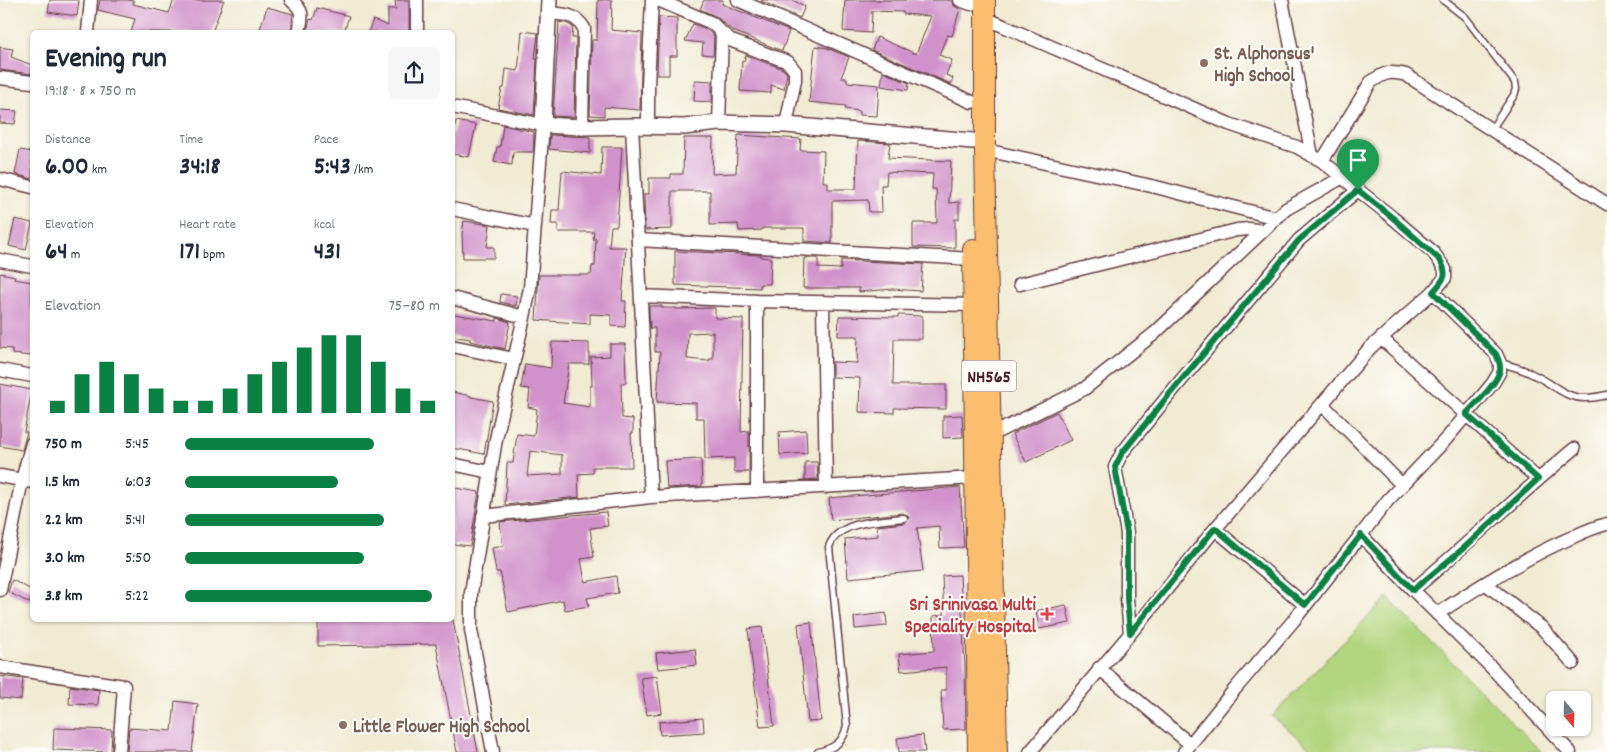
<!DOCTYPE html>
<meta charset="utf-8">
<style>
body{margin:0;font-family:Dekko,sans-serif;background:#f6f6f7;color:#1f2937;height:100vh;display:flex;flex-direction:column;font-size:19px;white-space:nowrap}
*{box-sizing:border-box;margin:0}
p{font-size:16px;color:#747a83}
.icon{flex:none;width:28px;height:28px;fill:none;stroke:currentColor;stroke-width:2;stroke-linecap:round;stroke-linejoin:round}
.map{position:relative;flex:1;overflow:hidden}
.sheet{position:absolute;left:30px;top:30px;width:425px;height:592px;display:flex;flex-direction:column;background:#fff;border-radius:8px;box-shadow:0 1px 4px #0004}
.sheet>*{flex:none}
.needle{width:32px;rotate:161deg}
.controls{position:absolute;left:1546px;top:691px;display:grid;gap:10px}
.controls a{display:grid;place-items:center;width:45px;height:45px;border-radius:8px;background:#fff;box-shadow:0 1px 4px #0004;font-size:25px}
.pin{position:absolute;display:grid;place-items:center;width:42px;height:42px;color:#fff;margin:-51px -21px;border-radius:50% 50% 50% 0;rotate:-45deg;box-shadow:0 0 5px #0007}
.pin .icon{rotate:45deg}
.round{display:grid;place-items:center;flex:none;width:52px;height:52px;border-radius:8px;background:#f6f6f7}
.summary{display:flex;align-items:center;justify-content:space-between;height:85px;padding:0 15px}
h1{font-size:28px;font-weight:700;line-height:38px}
.figures{display:grid;grid-template-columns:repeat(3,1fr);gap:8px;height:85px;padding:5px 15px}
.figures div{display:grid;align-content:center}
.figures b{font-size:25px;font-weight:700}
.figures small{font-size:14px;font-weight:400}
.figures p{font-size:14px}
.chart{height:140px;padding:10px 15px}
.chart p{display:flex;justify-content:space-between}
.chart svg{width:100%;height:90px;margin-top:5px;stroke:#0b8043;stroke-width:6}
ul{padding:0 15px;list-style:none;font-size:16px}
li{display:grid;grid-template-columns:80px 60px 1fr;align-items:center;height:38px}
li i{height:12px;border-radius:6px;background:#0b8043}
.map>svg:first-child{display:block}
.green{fill:#b2d67f;stroke:#7e7a55}
.building{fill:#d192cb;fill-rule:evenodd}
.lines{fill:none;stroke-linecap:round;stroke-linejoin:round}
.service-casing{stroke:#633e44;stroke-width:9}
.minor-casing{stroke:#633e44;stroke-width:15}
.tertiary-casing{stroke:#633e44;stroke-width:18}
.trunk-casing{stroke:#633e44;stroke-width:22}
.service{stroke:#fff;stroke-width:6}
.minor{stroke:#fff;stroke-width:12}
.tertiary{stroke:#fff;stroke-width:15}
.trunk{stroke:#fabe6e;stroke-width:20}
.route-casing{stroke:#fff;stroke-width:10}
.route{stroke:#0b8043;stroke-width:6}
.education-dot{fill:#8d6e63;stroke:#fdfcf7;stroke-width:2}
.health-dot{fill:#e0444e;stroke:#fdfcf7;stroke-width:2}
.labels{text-anchor:middle;stroke-width:4;stroke-linejoin:round;paint-order:stroke}
.shield{fill:#fdfcf7;stroke:#806168;stroke-width:1}
.shield-label{font-size:18px;font-weight:bold;fill:#4a1f2b}
.education-label{font-size:19px;font-weight:bold;fill:#785e54;stroke:#fdfcf7;text-anchor:start}
.health-label{font-size:19px;font-weight:bold;fill:#be3a42;stroke:#fdfcf7;text-anchor:end}
</style>
<div class="map">
<svg width="1607" height="752" viewBox="0 0 1607 752">
<rect width="100%" height="100%" fill="#fdfcf7"/>
<filter id="ink" filterUnits="userSpaceOnUse"><feTurbulence type="fractalNoise" baseFrequency=".02" numOctaves="2"/><feDisplacementMap in="SourceGraphic" scale="10" xChannelSelector="R" yChannelSelector="G"/><feConvolveMatrix kernelMatrix="1 2 1 2 8 2 1 2 1" color-interpolation-filters="sRGB"/></filter>
<filter id="wash" filterUnits="userSpaceOnUse"><feTurbulence type="fractalNoise" baseFrequency=".0096" numOctaves="4" result="noise"/><feDisplacementMap in="SourceGraphic" scale="20" xChannelSelector="R" yChannelSelector="G"/><feGaussianBlur stdDeviation="1.12" result="paint"/><feColorMatrix in="noise" values="0 0 0 0 0 0 0 0 0 0 0 0 0 0 0 0 0 1.4 0 .05"/><feComposite in="paint" operator="in"/></filter>
<g filter="url(#wash)">
<rect width="100%" height="100%" fill="#f1ebd3"/>
<path class="green" d="M1387,597L1542,752H1315L1272,716Z"/>
<g id="blocks">
<path class="building" d="M50,0H79L77,16L48,12Z
M100,0H127L134,1L133,4L169,13L174,0H224L212,32H131L135,19L98,10Z
M395,0H409V32H368L373,20L388,26V9H396Z
M598,0H612L611,30L642,33L640,110L604,107V116L590,115L592,40H597Z
M704,0H723L722,4L789,31L782,51L733,31L717,17L700,9Z
M762,0H792L805,6L800,18L761,1Z
M845,0H947L952,1L954,6L960,9L952,36L947,35L939,55L952,60L946,75L953,78L951,84L872,50L877,37L916,54L931,16L903,14V12L872,11L871,33L843,31Z
M267,7L293,14L291,32H259Z
M317,8L349,16L344,32H307L310,19L313,20Z
M659,17L677,18V56H669V75H657Z
M559,22L566,23L573,27L572,38H576L574,117L553,116Z
M693,24L707,30L714,36L713,55L702,54L703,43L685,41Z
M522,31L538,33L535,59H537L534,115L498,108L502,88H504L506,69L518,71Z
M815,46L827,48L849,57L841,78H847V82L879,85L877,116L859,115V111L845,109L846,106L809,102Z
M0,47L13,49L11,57L32,65L31,74L0,70Z
M746,55L783,69L787,74L784,89L771,85V93L740,91L742,61H744Z
M883,72L909,83L908,90L881,86Z
M695,80L712,81V102L694,101Z
M0,110L17,111L15,124L0,123Z
M456,121L476,125L469,157L452,154V137Z
M503,125L534,132L533,152H513L512,165L494,162L497,147H500Z
M550,135L590,137V153L549,149Z
M738,135L801,139L800,150L824,151L823,182H828V189H856L858,141L890,143L888,158L951,161L949,203L959,202V219H955V248L913,247V223H937L936,189H932L933,174L887,172L886,185H881L882,212H869L868,200L832,201V243L804,241V228H762V230L739,231L738,224L710,225V191H672V229L645,230L644,194H649V178H671V174H683L684,138H713L712,174L736,173Z
M602,147H622L617,226H611L609,247H626L622,301H626L625,327L611,326V315L590,314V324L536,320L539,275H591L592,266H595L596,239H593L594,232H558V224H551L552,210H559L562,171L601,175Z
M20,150L32,152V179L15,174Z
M15,219L32,223L26,250L9,246Z
M464,221L490,225L487,247H494V258H463L462,234Z
M675,251L761,255V257L771,258L770,284H760V288L675,285Z
M804,258H818V268L841,269V260L923,264L921,291L892,289L859,292V288H803Z
M0,273L15,276L14,279L32,282V356L12,354V349L0,348Z
M501,294L517,296L516,306L500,302Z
M649,306H662V308H676V309L715,308V318L743,319L741,432L749,431V472H734V458L705,459L704,418H696V403L657,402L660,352H655V328H650ZM713,332V359H709V361L687,359L688,333Z
M454,314L497,321V318L510,322L505,349L470,341V339L452,336Z
M898,315L922,316V339H894L893,385H946V409L894,408V413L859,412L860,378L832,377V362L857,363L858,336H838L839,316L898,317Z
M552,342L589,343V364H569L563,403L590,407V386H592L591,357L610,356V344H625L626,383H621L622,418L633,419V433H631L632,467H593V473L578,474L579,497L505,505L507,463H513L517,434L534,436L537,409L528,407L530,389L521,388L525,364L551,368ZM530,451L562,455V474L527,476Z
M0,384L32,390L24,432H27L22,450L0,446Z
M452,392L471,396V397L493,401L484,454L452,448Z
M1057,412L1071,440L1026,462L1012,434Z
M962,415L963,437L943,438V416Z
M806,430L807,453L780,455L779,432Z
M701,459L702,486L667,488L665,461Z
M805,462H817L818,479L805,480Z
M960,487L964,547L940,548L939,526L917,528L923,571L848,578L845,539L878,536L877,526L905,523L908,520L909,517L903,513L831,520L829,498Z
M455,488L479,492L470,546L452,544V501Z
M606,512L608,526L590,528L594,557L581,559L585,582L616,576L618,593L587,598L589,606L565,610L563,600L508,612L500,572H496L492,548L503,546L500,522Z
M960,575L965,667L966,729L943,730L941,690H946V667L901,671L899,654L934,651L933,616L944,615L942,576Z
M12,580L32,590V597L30,603L8,592Z
M1066,605L1070,623L1039,629L1036,611Z
M886,613L887,626L855,629L854,617Z
M318,620H453L478,752H457L436,644L318,646Z
M811,622L821,721L808,722L798,624Z
M762,627L774,726L760,727L748,629Z
M695,649L697,665L658,669L656,653Z
M0,676L23,679L21,700L0,698Z
M657,676L662,713L647,715L641,678Z
M70,686L99,690L98,705L69,704Z
M175,701L198,704L192,752H127L129,728L172,731Z
M703,718L704,732L660,735L659,722Z
M54,728L112,730L111,752L53,750Z
M923,735L925,752H899L897,738Z"/>
</g>
</g>
<g filter="url(#ink)">
<use href="#blocks" fill-opacity="0" stroke="#633e44" stroke-width="1"/>
<g class="lines">
<defs>
<path id="service" d="M1443,0L1465,17L1515,82L1516,89L1514,95L1491,130
M1500,363C1511,366 1521,368 1530,373C1564,388 1565,405 1607,395
M818,752C834,748 843,743 847,726L829,547C838,520 880,521 904,518"/>
<path id="minor" d="M291,0C305,12 302,16 299,32
M417,0V32
M658,0L712,23L722,33L719,123
M738,0L972,102
M960,0L971,4
M1282,0L1312,156
M548,13C565,15 574,13 584,28L582,127
M985,18L1229,124L1297,147L1322,161L1393,218L1433,252L1445,269V278L1433,292L1370,348L1215,529L1145,616L1030,752
M88,32L91,0
M722,33L732,41L788,62L795,71V80L786,125
M0,78L32,82
M452,107L543,125L530,288L524,317L496,439L471,593V630L493,752
M648,126V85L652,0
M985,150L1156,187L1276,218
M1322,161L1371,82C1385,72 1390,71 1406,75L1607,204
M0,179L32,187
M452,209L535,226
M638,240L973,259
M0,260L32,266
M1020,284L1237,230L1249,229L1263,231
M641,296L757,301L974,305
M452,298L524,317
M823,302L826,487
M1381,338L1538,479
M452,346L514,359
M0,370L32,376
M1322,404L1402,485
M991,435L1084,389L1155,333L1286,209L1343,177
M32,443L22,480L32,482
M452,464L490,472
M0,476L22,480L0,590
M757,491V301
M651,497L974,478
M483,516L651,497L632,126
M1215,529L1305,605
M1361,535L1388,500L1447,438L1493,383L1500,371V363L1496,354L1433,292
M1485,583L1542,628L1573,663
M1413,590C1468,544 1519,495 1574,449
M1437,614C1476,588 1515,564 1557,544C1574,537 1589,528 1607,524
M1130,633L1127,599V533L1115,467L1122,453L1168,396L1299,240L1358,190
M0,667L124,686L119,752
M1099,668L1190,744
M1184,752L1235,689L1294,620L1361,535L1413,590L1492,668L1570,752"/>
<path id="tertiary" d="M549,0L543,125L582,127L632,126L684,127L719,123L786,125L973,141"/>
<path id="trunk" d="M985,0V150L997,752
M973,249L978,752"/>
</defs>
<use href="#service" class="service-casing"/>
<use href="#minor" class="minor-casing"/>
<use href="#tertiary" class="tertiary-casing"/>
<use href="#trunk" class="trunk-casing"/>
<use href="#service" class="service"/>
<use href="#minor" class="minor"/>
<use href="#tertiary" class="tertiary"/>
<use href="#trunk" class="trunk"/>
</g>
</g>
<g class="lines" filter="url(#ink)">
<defs>
<path id="route" d="M1358,190L1393,218L1440,260C1449,276 1444,279 1433,292L1496,354C1498,359 1501,364 1500,370C1497,384 1476,403 1466,414L1538,479L1465,547L1413,590L1361,535L1305,605L1215,528L1130,633L1127,599V533L1115,467L1122,453L1168,396L1299,240Z"/>
</defs>
<use href="#route" class="route-casing"/>
<use href="#route" class="route"/>
</g>
<g class="education-dot">
<circle cx="1204" cy="63" r="5"/>
<circle cx="343" cy="725" r="5"/>
</g>
<path class="health-dot" d="M1044.5 606.5h5v5h5v5h-5v5h-5v-5h-5v-5h5z"/>
<g class="labels">
<rect class="shield" x="961.5" y="360.5" width="55" height="31" rx="4"/>
<g class="shield-label">
<text x="989" y="382">NH565</text>
</g>
<g class="education-label">
<text x="1214" y="59">St. Alphonsus'<tspan x="1214" dy="22">High School</tspan></text>
<text x="353" y="732">Little Flower High School</text>
</g>
<g class="health-label">
<text x="1036" y="610">Sri Srinivasa Multi<tspan x="1036" dy="22">Speciality Hospital</tspan></text>
</g>
</g>
</svg>
<div class="controls">
<a><svg class="needle" viewBox="-14 -14 28 28"><path d="M0-13l5 13h-10z" fill="#e53935"/><path d="M0 13l5-13h-10z" fill="#747a83"/></svg></a>
</div>
<div class="pin" style="left:1358px;top:190px;background:#1e9e55"><svg class="icon" aria-label="arrive" viewBox="0 0 24 24"><path d="M6 21V4h12l-3 4 3 4H6"/></svg></div>
<section class="sheet">
<div class="summary"><div><h1>Evening run</h1><p>19:18 · 8 × 750 m</p></div><a class="round"><svg class="icon" aria-label="share" viewBox="0 0 24 24"><path d="M12 15V3M7 8l5-5 5 5M5 13v7h14v-7"/></svg></a></div>
<div class="figures">
<div><p>Distance</p><b>6.00<small> km</small></b></div>
<div><p>Time</p><b>34:18</b></div>
<div><p>Pace</p><b>5:43<small> /km</small></b></div>
</div>
<div class="figures">
<div><p>Elevation</p><b>64<small> m</small></b></div>
<div><p>Heart rate</p><b>171<small> bpm</small></b></div>
<div><p>kcal</p><b>431</b></div>
</div>
<div class="chart"><p><span>Elevation</span>75–80 m</p>
<svg viewBox="0 0 160 44" preserveAspectRatio="none"><path d="M5 44V38M15 44V25M25 44V19M35 44V25M45 44V32M55 44V38M65 44V38M75 44V32M85 44V25M95 44V19M105 44V12M115 44V6M125 44V6M135 44V19M145 44V32M155 44V38"/></svg>
</div>
<ul>
<li><b>750 m</b>5:45<i style="width:74%"></i></li>
<li><b>1.5 km</b>6:03<i style="width:60%"></i></li>
<li><b>2.2 km</b>5:41<i style="width:78%"></i></li>
<li><b>3.0 km</b>5:50<i style="width:70%"></i></li>
<li><b>3.8 km</b>5:22<i style="width:97%"></i></li>
</ul>
</section>
</div>
